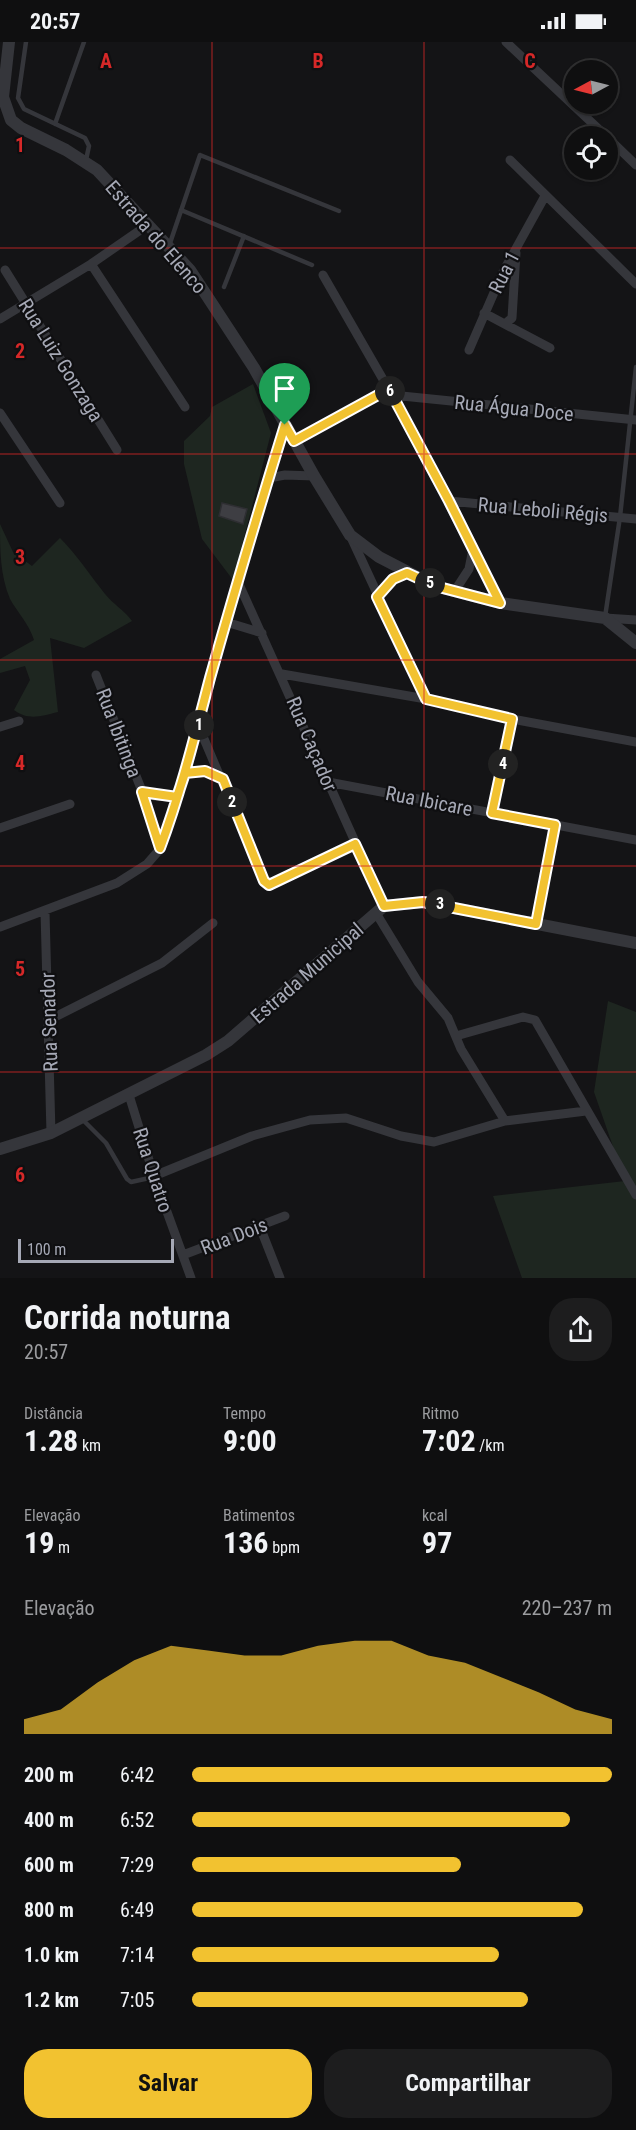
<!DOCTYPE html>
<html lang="pt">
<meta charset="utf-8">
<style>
body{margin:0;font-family:"Roboto Condensed",sans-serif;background:#1d1d1e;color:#f1f3f6;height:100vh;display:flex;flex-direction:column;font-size:22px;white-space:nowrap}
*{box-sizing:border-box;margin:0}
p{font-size:20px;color:#9b9c9f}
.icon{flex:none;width:33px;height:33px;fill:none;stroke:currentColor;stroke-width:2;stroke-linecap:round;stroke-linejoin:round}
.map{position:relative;height:1236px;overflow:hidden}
.side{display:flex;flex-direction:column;background:#0f0f10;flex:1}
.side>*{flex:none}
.needle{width:39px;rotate:263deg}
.buttons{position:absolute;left:564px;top:18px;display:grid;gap:12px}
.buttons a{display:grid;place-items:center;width:54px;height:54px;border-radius:50%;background:#0f0f10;box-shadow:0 2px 4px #0004,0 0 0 2px #2f2f30;font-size:30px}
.scale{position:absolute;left:18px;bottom:15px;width:156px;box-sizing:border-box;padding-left:6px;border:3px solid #a6a9b6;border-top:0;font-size:16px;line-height:21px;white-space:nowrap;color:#a6a9b6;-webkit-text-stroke:4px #0f0f11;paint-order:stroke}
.pin{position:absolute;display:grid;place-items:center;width:51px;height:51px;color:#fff;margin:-62px -26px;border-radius:50% 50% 50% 0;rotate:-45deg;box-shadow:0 0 6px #0007}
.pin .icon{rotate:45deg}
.km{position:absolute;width:30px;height:30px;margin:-15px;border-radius:50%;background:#222;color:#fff;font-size:16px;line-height:30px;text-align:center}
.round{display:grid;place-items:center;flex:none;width:63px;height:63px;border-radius:24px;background:#1d1d1e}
.overview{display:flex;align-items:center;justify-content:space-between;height:102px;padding:0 24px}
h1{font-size:33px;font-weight:700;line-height:45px}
.stats{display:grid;grid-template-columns:repeat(3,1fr);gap:9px;height:102px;padding:6px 24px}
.stats div{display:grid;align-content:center}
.stats b{font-size:30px;font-weight:700}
.stats small{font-size:16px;font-weight:400}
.stats p{font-size:16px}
.chart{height:168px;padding:12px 24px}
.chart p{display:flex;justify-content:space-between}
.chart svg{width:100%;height:108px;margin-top:6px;fill:#f2c230;opacity:.7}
.button{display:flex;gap:12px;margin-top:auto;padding:12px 24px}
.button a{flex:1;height:69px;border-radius:24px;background:#f2c230;color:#111;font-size:24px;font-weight:700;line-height:69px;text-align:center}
.button a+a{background:#1d1d1e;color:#f1f3f6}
ul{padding:0 24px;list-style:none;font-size:20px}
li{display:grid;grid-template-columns:96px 72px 1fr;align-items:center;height:45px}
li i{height:15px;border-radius:8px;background:#f2c230}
.status{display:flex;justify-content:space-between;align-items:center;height:42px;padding:0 30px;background:#0f0f10;direction:ltr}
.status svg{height:16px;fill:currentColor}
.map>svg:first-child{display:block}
.green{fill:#1e2620}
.building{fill:#3e3e43;stroke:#2e2e32;stroke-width:1.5}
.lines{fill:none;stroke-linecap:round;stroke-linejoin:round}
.path{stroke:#3b3c42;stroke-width:1.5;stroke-dasharray:3 4.5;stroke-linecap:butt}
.service{stroke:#35363b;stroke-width:4.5}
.minor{stroke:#35363b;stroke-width:9}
.tertiary{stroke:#35363b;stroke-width:12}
.route-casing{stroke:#fff;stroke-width:12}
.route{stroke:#f2c230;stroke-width:8}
.grid{fill:none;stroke:#d62828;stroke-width:1.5;stroke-opacity:0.55}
.labels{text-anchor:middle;stroke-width:4.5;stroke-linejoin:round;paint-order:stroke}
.street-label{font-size:20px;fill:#a6a9b6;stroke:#0f0f11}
.grid-label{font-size:20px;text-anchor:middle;font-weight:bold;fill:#d62828;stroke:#0f0f11;stroke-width:4.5;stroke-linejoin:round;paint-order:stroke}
</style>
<div class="status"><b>20:57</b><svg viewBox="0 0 49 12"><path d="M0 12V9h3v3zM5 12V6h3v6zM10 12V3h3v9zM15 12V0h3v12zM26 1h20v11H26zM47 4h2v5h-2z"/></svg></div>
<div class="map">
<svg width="636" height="1236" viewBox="0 0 636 1236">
<rect width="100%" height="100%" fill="#141416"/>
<path class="green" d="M253,342L271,391L233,538L202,497L184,422V399L210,374L212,365Z
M0,482L13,510L32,524L60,496C77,513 90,533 105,552C113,562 124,568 132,579L84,606L50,596L58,670C41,674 29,679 14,668L30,638L25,624L0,631V617L34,598C29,582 18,571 10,557C0,533 0,508 0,482Z
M608,959L636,970V1236H522L493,1154L625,1139L594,1050Z"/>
<path class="building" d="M222,461L247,467L243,482L219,474Z"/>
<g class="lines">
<path class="path" d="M494,761L510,687
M274,840L346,806
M538,870L553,793"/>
<path class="service" d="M26,0L18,56L24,67L85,96L89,104L86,118
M55,82L84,0
M181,168L312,223
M169,204L200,113L339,169
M224,245L244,194
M297,398L389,347
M605,575L620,475L636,325
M83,1078L106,1101L127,1137L131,1140L154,1135"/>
<path class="minor" d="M506,0L606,94
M608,96L636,123
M510,118L636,242
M91,222L185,365
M5,228L117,408
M323,233L392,353L500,561
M484,271L550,306
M0,277L91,222L149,182
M505,282L512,276L516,211
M469,308L503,230L545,154
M392,353L636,378
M0,371L60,461
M269,436L285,433L314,434
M449,459L636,477
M350,493L426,657
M238,540L384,864
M454,550L469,527L473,507
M377,555L393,537L407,531
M605,576L636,578
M226,580L262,591
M282,632L426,657L512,677L636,700
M96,633L142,749L161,806
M0,685L19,679
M199,685L264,839
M185,731L205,729L223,737
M328,740L636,798
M142,749L155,754L177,755
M0,786L70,762
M45,870L51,1091
M376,871L418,940L448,976L461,1007L505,1079
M0,885L117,841L147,822L161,806L191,713L226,580L285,383
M49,978L162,921L213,881
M456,994L523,975L535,978L636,1153
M129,1053L154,1134L191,1236
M154,1134L252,1094L310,1078L346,1076L401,1094L434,1100L505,1079L586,1069
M260,1185L280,1236
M183,1213L285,1174"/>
<path class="tertiary" d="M9,0L3,55L11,78L21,86L66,108L97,128L190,228L254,326L314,434L350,493L379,515L435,544L500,561L605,576L636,601
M0,1107L51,1091L206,1013L228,999L384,864L423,860L636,901"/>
</g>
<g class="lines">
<defs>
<path id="route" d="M285,383C259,467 234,551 210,636C195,693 181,750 160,806L142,750L177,755L185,731L205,729L223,737L264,839L269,843L355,802L384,864L423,860L536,882L555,783L492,771L512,677L426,657L377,555L393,537L407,531L435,544L500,561L449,459L389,347L294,399L285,383"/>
</defs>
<use href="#route" class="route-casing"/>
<use href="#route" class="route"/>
</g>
<path class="grid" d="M212,0V1236M424,0V1236M0,206H636M0,412H636M0,618H636M0,824H636M0,1030H636"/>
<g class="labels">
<g class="street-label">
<text transform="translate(156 195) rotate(49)" y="7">Estrada do Elenco</text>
<text transform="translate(504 230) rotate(-63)" y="7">Rua 1</text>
<text transform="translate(61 318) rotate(58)" y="7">Rua Luiz Gonzaga</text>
<text transform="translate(514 366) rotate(6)" y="7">Rua Água Doce</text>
<text transform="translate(543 468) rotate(5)" y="7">Rua Leboli Régis</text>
<text transform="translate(119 691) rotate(69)" y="7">Rua Ibitinga</text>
<text transform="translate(312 702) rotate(67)" y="7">Rua Caçador</text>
<text transform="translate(429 759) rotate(11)" y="7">Rua Ibicare</text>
<text transform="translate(307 931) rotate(-41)" y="7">Estrada Municipal</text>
<text transform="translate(49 980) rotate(-92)" y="7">Rua Senador</text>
<text transform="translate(153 1128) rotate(72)" y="7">Rua Quatro</text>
<text transform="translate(234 1194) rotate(-21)" y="7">Rua Dois</text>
</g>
</g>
<g class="grid-label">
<text x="106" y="26">A</text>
<text x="318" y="26">B</text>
<text x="530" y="26">C</text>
<text x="20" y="110">1</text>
<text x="20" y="316">2</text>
<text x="20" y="522">3</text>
<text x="20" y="728">4</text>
<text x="20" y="934">5</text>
<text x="20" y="1140">6</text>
</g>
</svg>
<div class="buttons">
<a><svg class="needle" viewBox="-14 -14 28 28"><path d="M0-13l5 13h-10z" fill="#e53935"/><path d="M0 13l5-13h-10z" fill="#9b9c9f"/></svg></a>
<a><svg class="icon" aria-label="locate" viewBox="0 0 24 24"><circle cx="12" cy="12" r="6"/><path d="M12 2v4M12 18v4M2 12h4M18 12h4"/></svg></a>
</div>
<div class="scale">100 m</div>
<div class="pin" style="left:285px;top:383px;background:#1e9e55"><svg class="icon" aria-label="arrive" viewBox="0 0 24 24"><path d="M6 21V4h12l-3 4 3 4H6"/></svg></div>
<b class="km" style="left:199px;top:683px">1</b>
<b class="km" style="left:232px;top:760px">2</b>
<b class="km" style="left:440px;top:862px">3</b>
<b class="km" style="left:503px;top:722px">4</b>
<b class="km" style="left:430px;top:541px">5</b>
<b class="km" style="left:390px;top:349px">6</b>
</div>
<section class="side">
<div class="overview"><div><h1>Corrida noturna</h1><p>20:57</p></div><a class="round"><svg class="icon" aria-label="share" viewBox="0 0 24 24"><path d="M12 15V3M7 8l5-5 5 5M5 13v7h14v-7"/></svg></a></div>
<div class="stats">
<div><p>Distância</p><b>1.28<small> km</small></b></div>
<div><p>Tempo</p><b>9:00</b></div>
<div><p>Ritmo</p><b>7:02<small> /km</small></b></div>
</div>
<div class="stats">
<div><p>Elevação</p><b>19<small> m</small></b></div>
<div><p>Batimentos</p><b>136<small> bpm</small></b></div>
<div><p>kcal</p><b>97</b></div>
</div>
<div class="chart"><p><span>Elevação</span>220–237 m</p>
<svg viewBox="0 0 160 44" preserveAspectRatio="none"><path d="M0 44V38L10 34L20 23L30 14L40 8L50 10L60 12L70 12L80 8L90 6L100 6L110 12L120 15L130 21L140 27L150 34L160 38V44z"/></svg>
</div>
<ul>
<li><b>200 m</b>6:42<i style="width:100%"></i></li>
<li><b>400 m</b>6:52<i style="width:90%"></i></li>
<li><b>600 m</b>7:29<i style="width:64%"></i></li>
<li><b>800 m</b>6:49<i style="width:93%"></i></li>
<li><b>1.0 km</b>7:14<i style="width:73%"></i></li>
<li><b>1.2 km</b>7:05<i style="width:80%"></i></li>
</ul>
<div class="button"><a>Salvar</a><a>Compartilhar</a></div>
</section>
